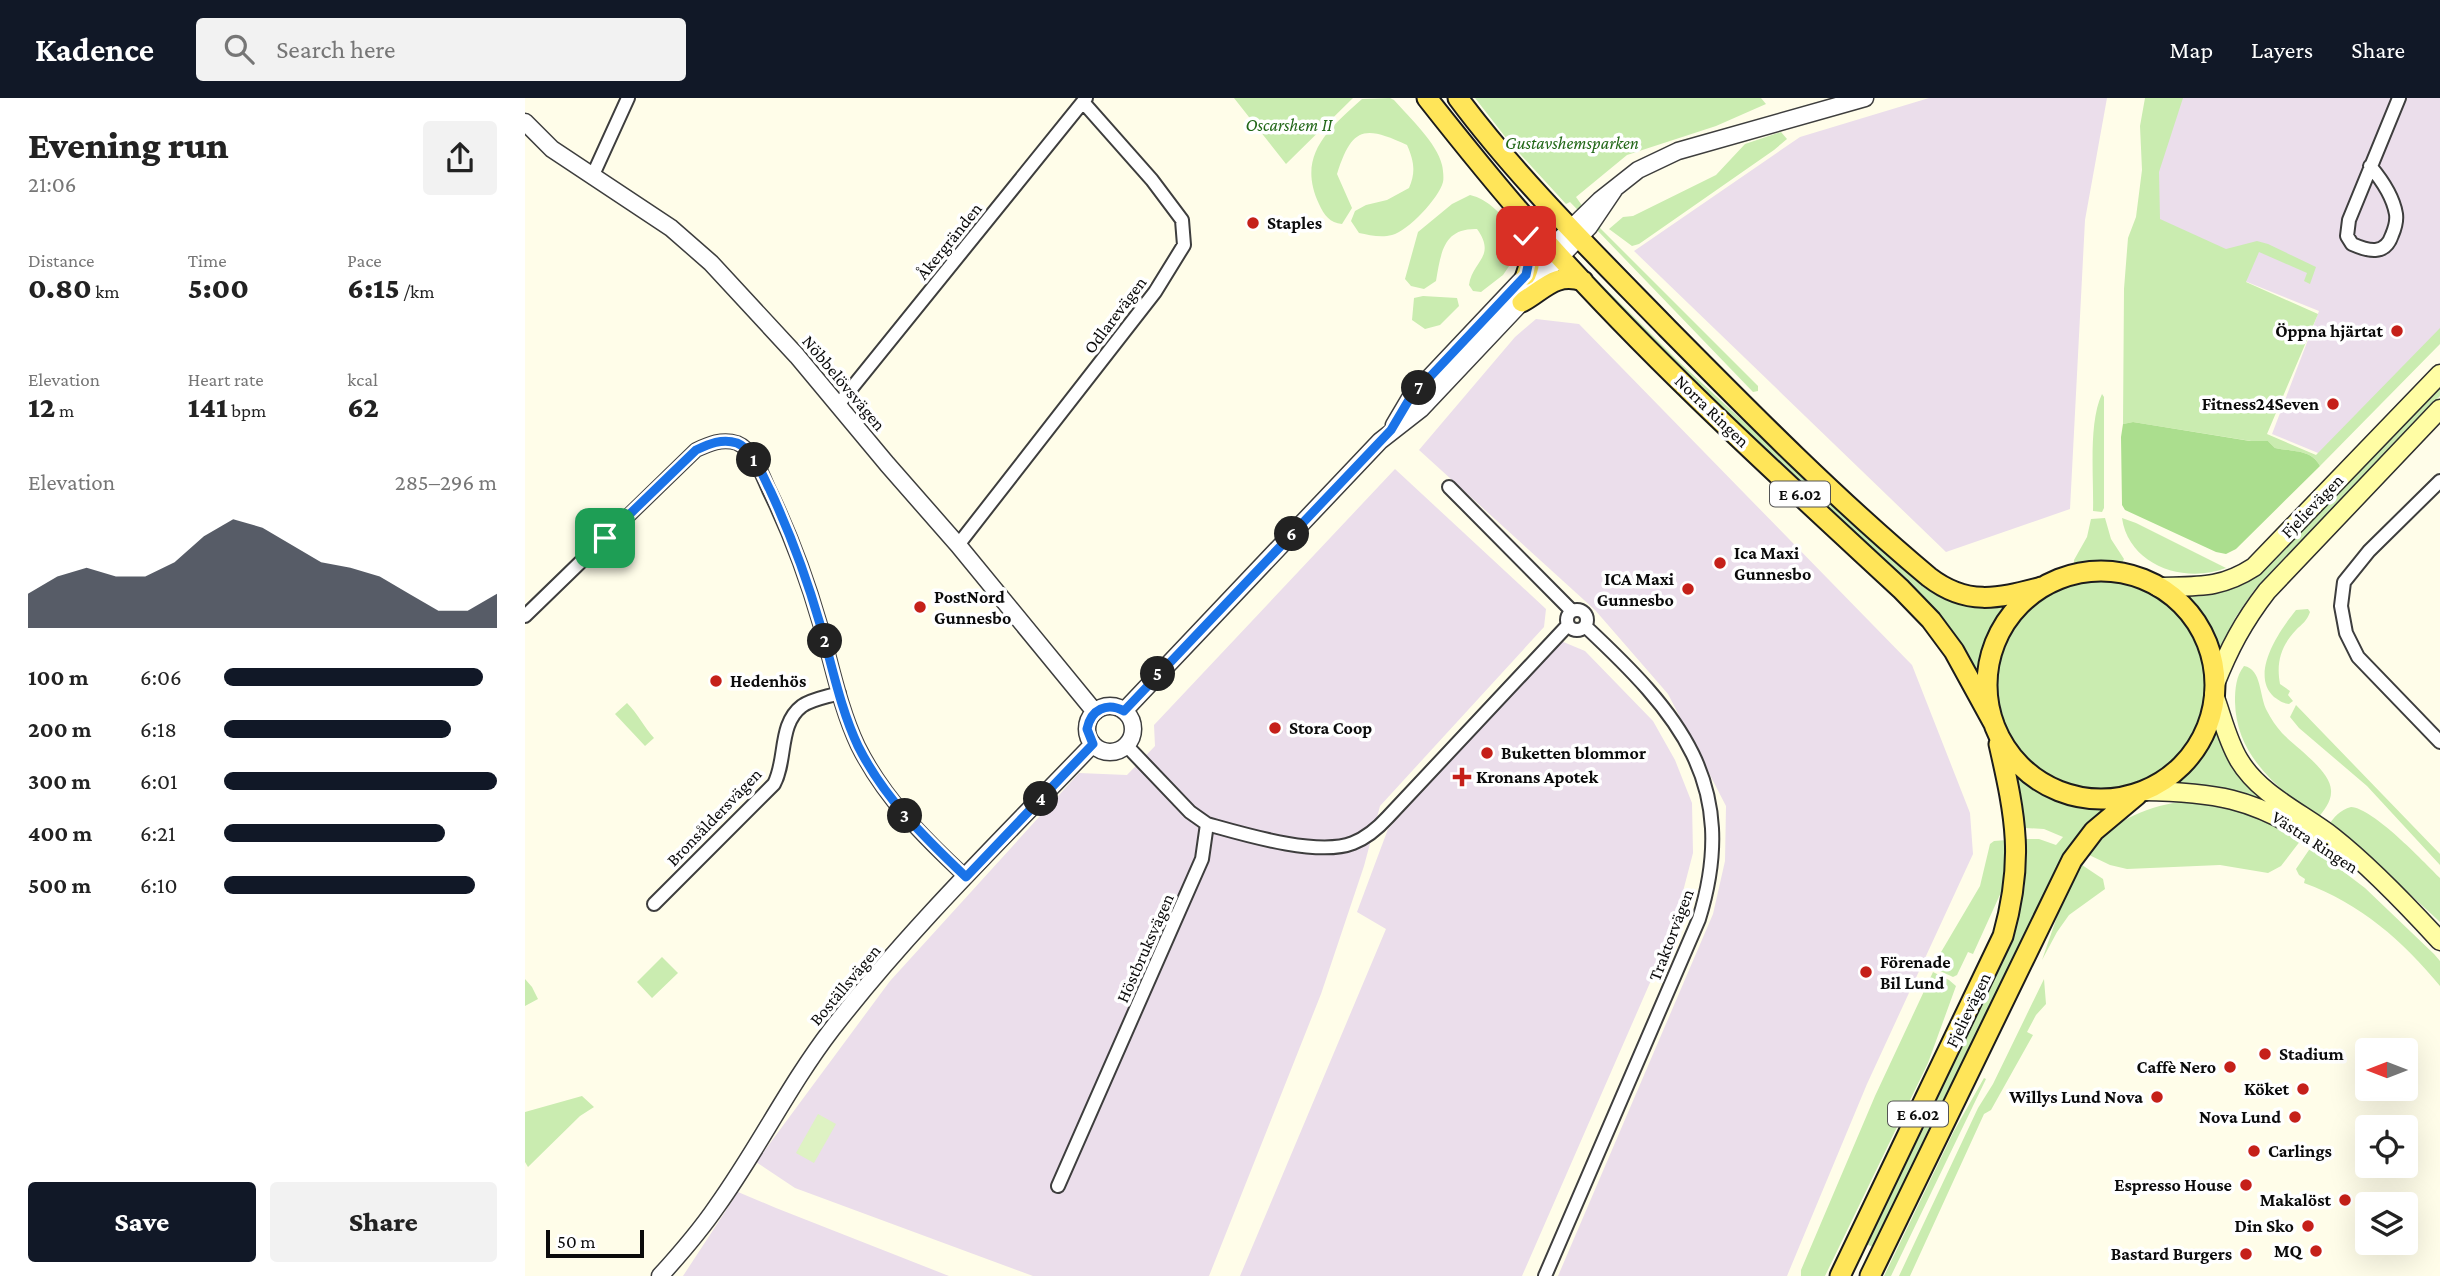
<!DOCTYPE html>
<meta charset="utf-8">
<style>
body{margin:0;font-family:"Crimson Pro",serif;background:#f2f2f2;color:#222;height:100vh;display:flex;flex-direction:column;font-size:26px;white-space:nowrap}
*{box-sizing:border-box;margin:0}
p{font-size:23px;color:#767676}
.icon{flex:none;width:38px;height:38px;fill:none;stroke:currentColor;stroke-width:2;stroke-linecap:round;stroke-linejoin:round}
.map{position:relative;flex:1;overflow:hidden}
.drawer{display:flex;flex-direction:column;background:#fff;width:525px}
.drawer>*{flex:none}
.needle{width:46px;rotate:270deg}
.controls{position:absolute;left:1830px;top:940px;display:grid;gap:14px}
.controls a{display:grid;place-items:center;width:63px;height:63px;border-radius:7px;background:#fff;box-shadow:0 7px 28px #0002;font-size:35px}
.scale{position:absolute;left:21px;bottom:18px;width:98px;box-sizing:border-box;padding-left:7px;border:4px solid #0b0b0b;border-top:0;font-size:19px;line-height:24px;white-space:nowrap;color:#0b0b0b;-webkit-text-stroke:5px #fff;paint-order:stroke}
.pin{position:absolute;display:grid;place-items:center;width:60px;height:60px;color:#fff;margin:-30px;border-radius:14px;box-shadow:0 4px 10px #0006}
.km{position:absolute;width:35px;height:35px;margin:-18px;border-radius:50%;background:#222;color:#fff;font-size:19px;line-height:35px;text-align:center}
.round{display:grid;place-items:center;flex:none;width:74px;height:74px;border-radius:7px;background:#f2f2f2}
.headline{display:flex;align-items:center;justify-content:space-between;height:119px;padding:0 28px}
h1{font-size:38px;font-weight:800;line-height:52px}
.metrics{display:grid;grid-template-columns:repeat(3,1fr);gap:10px;height:119px;padding:7px 28px}
.metrics div{display:grid;align-content:center}
.metrics b{font-size:30px;font-weight:800}
.metrics small{font-size:19px;font-weight:400}
.metrics p{font-size:19px}
.chart{height:196px;padding:14px 28px}
.chart p{display:flex;justify-content:space-between}
.chart svg{width:100%;height:126px;margin-top:7px;fill:#111827;opacity:.7}
.cta{display:flex;gap:14px;margin-top:auto;padding:14px 28px}
.cta a{flex:1;height:80px;border-radius:7px;background:#111827;color:#fff;font-size:28px;font-weight:800;line-height:80px;text-align:center}
.cta a+a{background:#f2f2f2;color:#222}
ul{padding:0 28px;list-style:none;font-size:23px}
li{display:grid;grid-template-columns:112px 84px 1fr;align-items:center;height:52px}
li i{height:18px;border-radius:9px;background:#111827}
header{display:flex;align-items:center;gap:42px;box-sizing:border-box;height:98px;padding:0 35px;background:#111827;color:#fff}
header strong{font-size:33px}
nav{display:flex;gap:38px;margin-inline-start:auto;font-size:24px}
.search{width:490px;height:63px;background:#f2f2f2;display:flex;align-items:center;gap:18px;box-sizing:border-box;padding:0 24px;border-radius:7px;color:#767676;font-size:26px}
main{display:flex;flex:1;min-height:0}
.map>svg:first-child{display:block}
.industrial{fill:#ebdeeb}
.green{fill:#caecb0}
.forest{fill:#abde8e}
.pitch{fill:#def2c3}
.lines{fill:none;stroke-linecap:round;stroke-linejoin:round}
.minor-casing{stroke:#3e3e3e;stroke-width:16}
.tertiary-casing{stroke:#3e3e3e;stroke-width:19}
.secondary-casing{stroke:#2d2d2d;stroke-width:21}
.primary-casing{stroke:#1c1c1c;stroke-width:23}
.minor{stroke:#fff;stroke-width:12}
.tertiary{stroke:#fff;stroke-width:16}
.secondary{stroke:#fffda4;stroke-width:18}
.primary{stroke:#ffe559;stroke-width:19}
.route-casing{stroke:#fff;stroke-width:14}
.route{stroke:#1a73e8;stroke-width:9}
.poi-dot{fill:#c52019;stroke:#fff;stroke-width:2.5}
.labels{text-anchor:middle;stroke-width:7;stroke-linejoin:round;paint-order:stroke}
.shield{fill:#fff;stroke:#545454;stroke-width:2}
.shield-label{font-size:16px;font-weight:bold;fill:#0b0b0b}
.park-label{font-size:18px;font-style:italic;fill:#216717;stroke:#fff}
.poi-label{font-size:18px;font-weight:bold;fill:#0b0b0b;stroke:#fff;text-anchor:end}
.street-label{font-size:18px;fill:#0b0b0b;stroke:#fff}
</style>
<header>
<strong>Kadence</strong>
<div class="search"><svg class="icon" aria-label="search" viewBox="0 0 24 24"><circle cx="10" cy="10" r="6"/><path d="M15 15l6 6"/></svg>Search here</div>
<nav><a>Map</a><a>Layers</a><a>Share</a></nav>
</header>
<main>
<section class="drawer">
<div class="headline"><div><h1>Evening run</h1><p>21:06</p></div><a class="round"><svg class="icon" aria-label="share" viewBox="0 0 24 24"><path d="M12 15V3M7 8l5-5 5 5M5 13v7h14v-7"/></svg></a></div>
<div class="metrics">
<div><p>Distance</p><b>0.80<small> km</small></b></div>
<div><p>Time</p><b>5:00</b></div>
<div><p>Pace</p><b>6:15<small> /km</small></b></div>
</div>
<div class="metrics">
<div><p>Elevation</p><b>12<small> m</small></b></div>
<div><p>Heart rate</p><b>141<small> bpm</small></b></div>
<div><p>kcal</p><b>62</b></div>
</div>
<div class="chart"><p><span>Elevation</span>285–296 m</p>
<svg viewBox="0 0 160 44" preserveAspectRatio="none"><path d="M0 44V32L10 26L20 23L30 26L40 26L50 21L60 12L70 6L80 9L90 15L100 21L110 23L120 26L130 32L140 38L150 38L160 32V44z"/></svg>
</div>
<ul>
<li><b>100 m</b>6:06<i style="width:95%"></i></li>
<li><b>200 m</b>6:18<i style="width:83%"></i></li>
<li><b>300 m</b>6:01<i style="width:100%"></i></li>
<li><b>400 m</b>6:21<i style="width:81%"></i></li>
<li><b>500 m</b>6:10<i style="width:92%"></i></li>
</ul>
<div class="cta"><a>Save</a><a>Share</a></div>
</section>
<div class="map">
<svg width="1915" height="1178" viewBox="0 0 1915 1178">
<rect width="100%" height="100%" fill="#fffde9"/>
<path class="industrial" d="M1404,0H1582L1560,122L1545,411L1421,454L1109,153L1275,39Z
M1638,0H1915V242L1798,357L1747,336L1794,213L1628,146Z
M1011,221L1054,226L1387,567L1445,715L1448,756L1342,986L1262,1178H1033L1188,816L1200,763L1201,708L1143,596L1070,512L894,352L990,239Z
M870,371L1021,511L1019,529L855,708L839,768L796,896L684,1178H508L270,1090L231,1064L365,883L554,675L602,677L630,648L629,627Z
M1036,543L1060,553L1128,623L1150,662L1167,705L1168,755L1148,832L997,1178H715L861,831L832,814L863,731Z
M213,1094L251,1110L424,1178H158Z"/>
<path class="green" d="M709,0H828L761,66Z
M865,0L869,2C884,19 912,45 917,67C918,71 919,80 918,84C914,100 883,133 867,137C856,140 844,137 834,135L826,123L830,113L841,107L862,102L884,90C891,74 889,63 882,47C839,27 827,29 812,76L827,110L817,126C805,125 799,117 794,106C771,57 804,31 837,1Z
M950,0H1236L1241,6L1191,28L1102,57L1051,99L1068,123L1233,288V293L1228,294L1045,104L1041,106L985,45Z
M1620,0H1658L1634,74L1635,121L1701,151L1732,143L1743,146L1791,169L1785,186L1779,183L1782,175L1734,154L1721,184L1793,216L1742,336L1791,357L1915,230V246L1795,368C1786,351 1767,354 1750,350L1743,343H1726L1608,324L1598,326L1599,191L1603,140L1611,119L1617,72L1615,28Z
M1256,34L1262,41L1249,52L1114,146L1107,148L1084,131L1098,119L1108,118L1191,77L1220,46Z
M945,97C963,101 980,118 988,135C991,142 991,151 991,158L978,177L956,194L948,193L944,187C947,163 972,159 952,131C918,130 916,155 911,183L899,191L886,188L880,181L893,134L927,106Z
M1056,166L1153,263L1397,488C1429,509 1444,509 1480,509L1463,543L1456,578H1453L1246,359L1152,268L1054,167Z
M898,198L932,200L934,208L915,227L900,231L887,222L889,200Z
M1915,286V298L1730,491L1710,520L1697,551L1693,550C1690,536 1683,522 1674,512C1669,506 1666,505 1663,498C1694,499 1716,488 1740,469Z
M1577,296L1579,299V410L1577,414L1568,413C1569,381 1563,325 1577,296Z
M1580,420L1586,441L1599,461L1597,465L1566,464L1549,466V462L1562,439L1566,421Z
M1597,420L1611,425L1701,470C1660,486 1604,468 1597,420Z
M1473 587a105 105 0 1 1 210 0a105 105 0 1 1-210 0Z
M1783,511L1785,514C1782,523 1777,526 1771,532C1756,548 1751,564 1755,586L1765,593L1763,597L1768,603L1764,606C1757,605 1755,603 1749,599C1724,576 1755,532 1771,512Z
M1719,568C1737,571 1734,598 1742,613C1746,621 1751,628 1757,635C1770,649 1805,672 1806,692C1807,703 1799,712 1793,720C1753,691 1711,658 1710,604C1710,591 1711,578 1719,568Z
M102,605C113,616 119,629 129,640L120,648L90,616Z
M1771,607L1915,756V767L1842,688L1774,630L1765,619Z
M1692,632L1743,705L1686,688L1649,685L1664,673Z
M1492,677L1523,698L1545,706L1578,711L1548,742L1531,770L1348,1149L1341,1146L1489,837L1500,788V741H1514L1531,747L1538,739L1519,731L1500,730L1490,678Z
M1655,704C1698,703 1741,719 1776,742L1756,768L1743,775L1695,767L1602,771L1585,767L1560,755C1584,726 1618,709 1655,704Z
M1826,709C1848,710 1898,763 1915,780V824L1862,775L1803,728C1809,719 1815,712 1826,709Z
M1482,742V775L1478,790L1448,856L1443,854L1432,877L1428,879L1413,872L1409,866L1455,788L1465,746L1469,743Z
M1786,749L1840,790L1909,856L1915,863V888C1877,842 1836,806 1779,785L1780,781L1774,777L1771,771Z
M1554,765L1578,781L1580,791L1544,817L1532,834L1517,862L1543,787Z
M137,859L153,875L127,900L112,884Z
M1408,874L1424,882L1431,888L1403,965L1300,1178H1276V1172L1350,998Z
M0,881L7,889L13,901L0,908Z
M1519,881L1521,906L1511,917L1502,934L1508,937L1466,1012L1459,1016L1385,1178H1374L1453,1010L1468,986Z
M1459,980L1461,981L1366,1178H1359L1429,1033Z
M57,998L69,1009L55,1018L3,1069L0,1064V1014Z"/>
<path class="forest" d="M1608,324L1725,343H1743L1750,350C1767,354 1786,351 1795,368L1711,451L1701,456L1691,454L1600,412L1597,407L1596,339L1598,326Z"/>
<path class="pitch" d="M293,1016L311,1026L289,1065L271,1055Z"/>
<g class="lines">
<defs>
<path id="minor" d="M1845,68C1856,81 1868,98 1871,116C1872,123 1870,130 1867,137C1860,158 1843,153 1827,146L1822,138L1824,122L1874,0
M67,79L103,0
M313,307L561,0
M1915,383L1844,453L1819,484L1816,508L1821,535L1833,559L1915,644
M924,389L1047,513
M433,447L630,194L659,147L657,122L627,82L558,4
M1042 522a10 10 0 1 1 20 0a10 10 0 1 1-20 0Z
M0,518L171,352C184,346 197,340 212,345C229,352 237,377 244,392C265,435 282,481 295,526C307,567 315,610 333,648C359,700 399,740 441,779
M682,726C718,736 793,759 828,745C841,740 853,730 863,719L1043,527
M129,806L249,686C262,662 253,626 277,608C287,601 302,599 314,595
M533,1088L677,761L682,726L665,714L601,647
M1020,1178L1174,821C1216,685 1153,615 1060,528"/>
<path id="tertiary" d="M0,24L27,51L146,130L186,165L272,258L362,366L433,447L570,614
M869,327L885,300L1035,141L1075,102L1113,72L1153,53L1340,0
M562 631a23 23 0 1 1 46 0a23 23 0 1 1-46 0Z
M599,613L855,343L896,311L997,204L1002,194L1064,129L1089,92
M135,1178C155,1156 175,1133 192,1108C233,1051 264,987 307,931C386,829 479,739 568,646"/>
<path id="secondary" d="M1633,489C1673,488 1695,491 1729,469L1915,276
M1690,586C1704,551 1718,524 1742,493L1915,311
M1689,597C1697,618 1702,642 1714,662C1735,697 1777,715 1808,739C1846,769 1882,807 1915,843
M1618,693C1689,694 1727,700 1788,739"/>
<path id="primary" d="M902,0C939,47 977,94 1017,139C1128,264 1253,377 1376,491L1406,522L1429,553L1469,626
M933,0C994,82 1072,158 1143,231C1227,316 1312,402 1404,479C1443,509 1474,500 1517,489
M990,123C1002,138 1010,157 1001,177
M997,204C1019,192 1030,174 1058,183
M1462 587a114 114 0 1 1 228 0a114 114 0 1 1-228 0Z
M1315,1178L1478,838C1499,763 1491,720 1474,646
M1345,1178L1547,762L1569,733L1612,697"/>
</defs>
<use href="#minor" class="minor-casing"/>
<use href="#tertiary" class="tertiary-casing"/>
<use href="#secondary" class="secondary-casing"/>
<use href="#primary" class="primary-casing"/>
<use href="#minor" class="minor"/>
<use href="#tertiary" class="tertiary"/>
<use href="#secondary" class="secondary"/>
<use href="#primary" class="primary"/>
</g>
<g class="lines">
<defs>
<path id="route" d="M80,440L171,352C184,346 197,340 212,345C229,352 237,377 245,392C265,435 282,481 295,526C307,567 315,610 333,648C359,700 399,739 441,779L568,646L562,631C566,611 582,604 599,613L866,332L885,300L1001,177L1005,158L1001,138"/>
</defs>
<use href="#route" class="route-casing"/>
<use href="#route" class="route"/>
</g>
<g class="poi-dot">
<circle cx="728" cy="125" r="7"/>
<circle cx="1872" cy="233" r="7"/>
<circle cx="1808" cy="306" r="7"/>
<circle cx="1195" cy="465" r="7"/>
<circle cx="1163" cy="491" r="7"/>
<circle cx="395" cy="509" r="7"/>
<circle cx="191" cy="583" r="7"/>
<circle cx="750" cy="630" r="7"/>
<circle cx="962" cy="655" r="7"/>
<path d="M933.5 668.5h7v7h7v7h-7v7h-7v-7h-7v-7h7z"/>
<circle cx="1341" cy="874" r="7"/>
<circle cx="1740" cy="956" r="7"/>
<circle cx="1705" cy="969" r="7"/>
<circle cx="1778" cy="991" r="7"/>
<circle cx="1632" cy="999" r="7"/>
<circle cx="1770" cy="1019" r="7"/>
<circle cx="1729" cy="1053" r="7"/>
<circle cx="1721" cy="1087" r="7"/>
<circle cx="1820" cy="1102" r="7"/>
<circle cx="1783" cy="1128" r="7"/>
<circle cx="1791" cy="1153" r="7"/>
<circle cx="1721" cy="1156" r="7"/>
</g>
<g class="labels">
<g class="shield">
<rect x="1245" y="383.5" width="60" height="25" rx="5"/>
<rect x="1363" y="1003.5" width="60" height="25" rx="5"/>
</g>
<g class="shield-label">
<text x="1275" y="402">E 6.02</text>
<text x="1393" y="1022">E 6.02</text>
</g>
<g class="park-label">
<text x="764" y="33">Oscarshem II</text>
<text x="1047" y="51">Gustavshemsparken</text>
</g>
<g class="poi-label">
<text x="742" y="131" text-anchor="start">Staples</text>
<text x="1858" y="239">Öppna hjärtat</text>
<text x="1794" y="312">Fitness24Seven</text>
<text x="1209" y="461" text-anchor="start">Ica Maxi<tspan x="1209" dy="21">Gunnesbo</tspan></text>
<text x="1149" y="487">ICA Maxi<tspan x="1149" dy="21">Gunnesbo</tspan></text>
<text x="409" y="505" text-anchor="start">PostNord<tspan x="409" dy="21">Gunnesbo</tspan></text>
<text x="205" y="589" text-anchor="start">Hedenhös</text>
<text x="764" y="636" text-anchor="start">Stora Coop</text>
<text x="976" y="661" text-anchor="start">Buketten blommor</text>
<text x="951" y="685" text-anchor="start">Kronans Apotek</text>
<text x="1355" y="870" text-anchor="start">Förenade<tspan x="1355" dy="21">Bil Lund</tspan></text>
<text x="1754" y="962" text-anchor="start">Stadium</text>
<text x="1691" y="975">Caffè Nero</text>
<text x="1764" y="997">Köket</text>
<text x="1618" y="1005">Willys Lund Nova</text>
<text x="1756" y="1025">Nova Lund</text>
<text x="1743" y="1059" text-anchor="start">Carlings</text>
<text x="1707" y="1093">Espresso House</text>
<text x="1806" y="1108">Makalöst</text>
<text x="1769" y="1134">Din Sko</text>
<text x="1777" y="1159">MQ</text>
<text x="1707" y="1162">Bastard Burgers</text>
</g>
<g class="street-label">
<text transform="translate(424 143) rotate(-51)" y="6">Åkergränden</text>
<text transform="translate(590 217) rotate(-53)" y="6">Odlarevägen</text>
<text transform="translate(319 285) rotate(50)" y="6">Nöbbelövsvägen</text>
<text transform="translate(1187 313) rotate(44)" y="6">Norra Ringen</text>
<text transform="translate(1787 408) rotate(-46)" y="6">Fjelievägen</text>
<text transform="translate(189 719) rotate(-46)" y="6">Bronsåldersvägen</text>
<text transform="translate(1790 744) rotate(33)" y="6">Västra Ringen</text>
<text transform="translate(1146 837) rotate(-69)" y="6">Traktorvägen</text>
<text transform="translate(620 850) rotate(-66)" y="6">Höstbruksvägen</text>
<text transform="translate(320 887) rotate(-50)" y="6">Boställsvägen</text>
<text transform="translate(1443 912) rotate(-64)" y="6">Fjelievägen</text>
</g>
</g>
</svg>
<div class="controls">
<a><svg class="needle" viewBox="-14 -14 28 28"><path d="M0-13l5 13h-10z" fill="#e53935"/><path d="M0 13l5-13h-10z" fill="#767676"/></svg></a>
<a><svg class="icon" aria-label="locate" viewBox="0 0 24 24"><circle cx="12" cy="12" r="6"/><path d="M12 2v4M12 18v4M2 12h4M18 12h4"/></svg></a>
<a><svg class="icon" aria-label="layers" viewBox="0 0 24 24"><path d="M12 4l9 5-9 5-9-5zM3 14l9 5 9-5"/></svg></a>
</div>
<div class="scale">50 m</div>
<div class="pin" style="left:80px;top:440px;background:#1e9e55"><svg class="icon" aria-label="arrive" viewBox="0 0 24 24"><path d="M6 21V4h12l-3 4 3 4H6"/></svg></div>
<div class="pin" style="left:1001px;top:138px;background:#d93025"><svg class="icon" aria-label="check" viewBox="0 0 24 24"><path d="M5 12l5 5 9-10"/></svg></div>
<b class="km" style="left:229px;top:362px">1</b>
<b class="km" style="left:300px;top:543px">2</b>
<b class="km" style="left:380px;top:718px">3</b>
<b class="km" style="left:516px;top:701px">4</b>
<b class="km" style="left:633px;top:576px">5</b>
<b class="km" style="left:767px;top:436px">6</b>
<b class="km" style="left:894px;top:290px">7</b>
</div>
</main>
